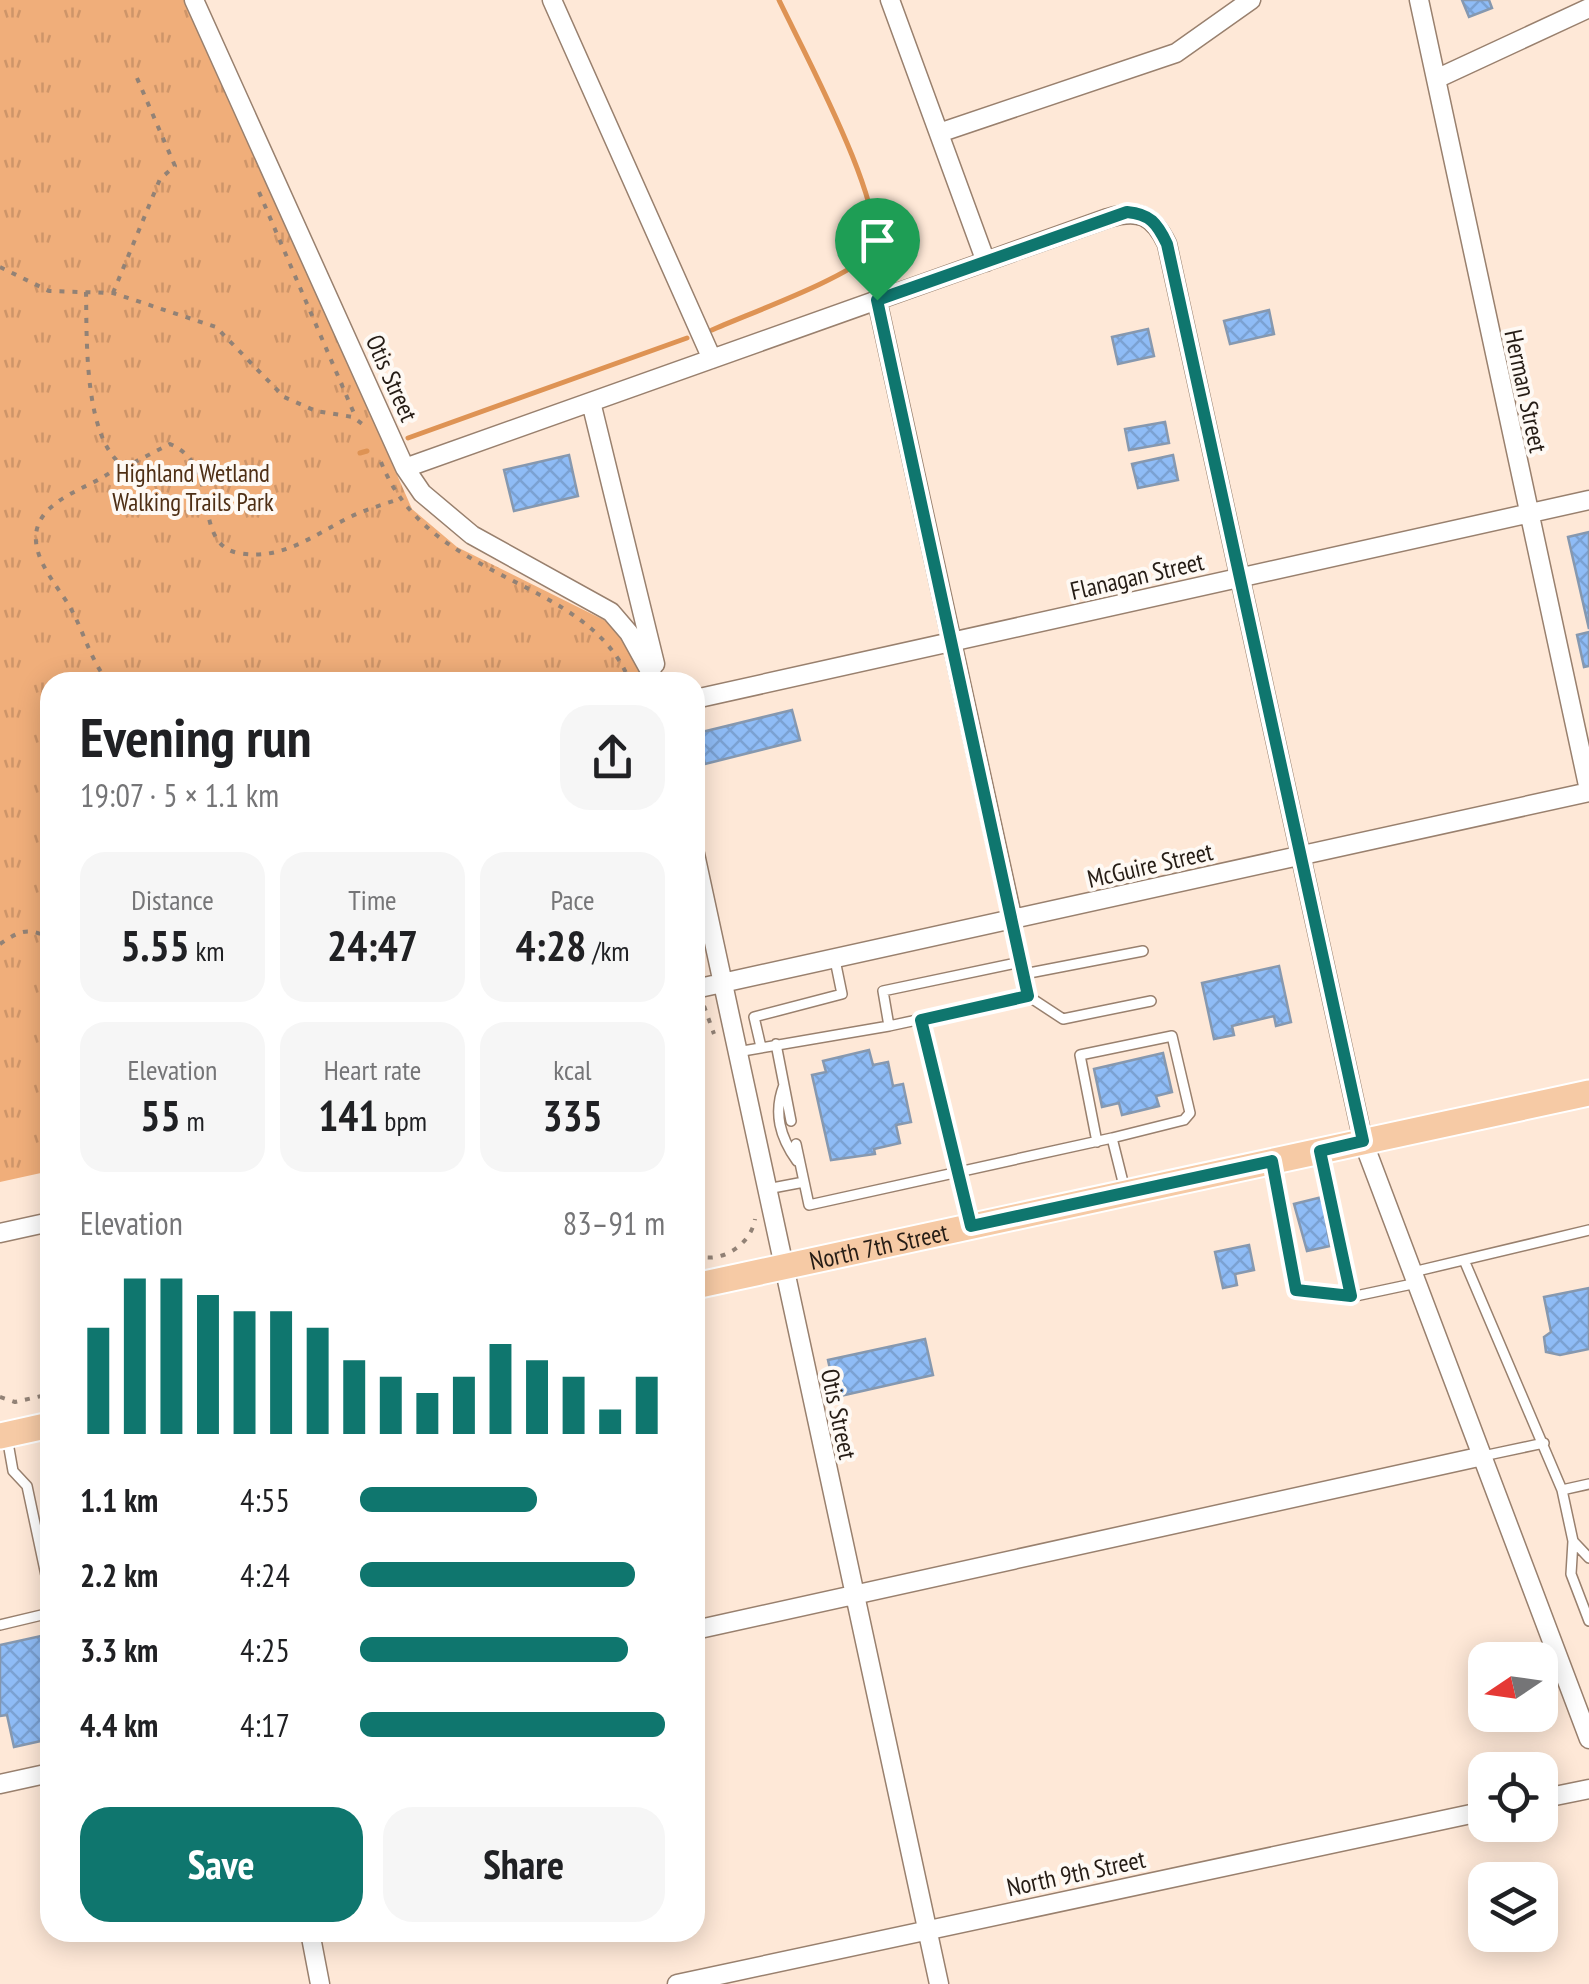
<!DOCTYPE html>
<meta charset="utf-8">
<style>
body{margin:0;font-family:"PT Sans Narrow",sans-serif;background:#f6f6f6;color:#202124;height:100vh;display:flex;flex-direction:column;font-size:38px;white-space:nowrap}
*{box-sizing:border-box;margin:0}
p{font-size:32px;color:#757577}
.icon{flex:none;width:55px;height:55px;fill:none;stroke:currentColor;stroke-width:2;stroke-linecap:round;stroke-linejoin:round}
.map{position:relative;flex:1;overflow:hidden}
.drawer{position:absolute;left:40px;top:672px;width:665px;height:1270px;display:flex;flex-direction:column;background:#fff;border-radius:30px;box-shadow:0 5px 25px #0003}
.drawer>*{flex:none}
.needle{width:65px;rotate:257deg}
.buttons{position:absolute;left:1468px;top:1642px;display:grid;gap:20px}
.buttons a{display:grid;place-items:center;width:90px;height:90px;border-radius:20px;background:#fff;box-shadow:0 5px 25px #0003;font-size:50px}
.pin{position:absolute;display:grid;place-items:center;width:85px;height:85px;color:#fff;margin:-102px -42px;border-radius:50% 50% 50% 0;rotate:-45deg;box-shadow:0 0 10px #0007}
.pin .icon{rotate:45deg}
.round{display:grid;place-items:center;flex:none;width:105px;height:105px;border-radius:30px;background:#f6f6f6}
.headline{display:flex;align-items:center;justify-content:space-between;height:170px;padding:0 40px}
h1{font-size:55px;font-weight:600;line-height:75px}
.metrics{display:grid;grid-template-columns:repeat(3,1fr);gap:15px;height:170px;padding:10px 40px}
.metrics div{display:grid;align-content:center;border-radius:25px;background:#f6f6f6;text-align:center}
.metrics b{font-size:42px;font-weight:600}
.metrics small{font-size:28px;font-weight:400}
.metrics p{font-size:28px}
.chart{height:280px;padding:20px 40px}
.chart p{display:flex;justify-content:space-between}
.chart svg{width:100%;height:180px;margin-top:10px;stroke:#0f766e;stroke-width:6}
.action{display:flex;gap:20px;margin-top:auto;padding:20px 40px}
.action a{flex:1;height:115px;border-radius:30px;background:#0f766e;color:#fff;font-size:40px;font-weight:600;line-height:115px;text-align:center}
.action a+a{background:#f6f6f6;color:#202124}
ul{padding:0 40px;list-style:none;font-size:32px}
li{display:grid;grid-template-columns:160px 120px 1fr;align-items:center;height:75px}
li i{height:25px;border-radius:12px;background:#0f766e}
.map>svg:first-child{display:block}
.grass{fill:url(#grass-tufts)}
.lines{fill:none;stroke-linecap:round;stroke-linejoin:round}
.stream{stroke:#de9354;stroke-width:5}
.building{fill:url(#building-cross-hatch);stroke:#8698af;stroke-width:2.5}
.service-casing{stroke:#99806e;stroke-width:12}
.minor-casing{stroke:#99806e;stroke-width:21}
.primary-casing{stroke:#fff;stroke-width:29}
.path{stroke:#928276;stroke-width:4;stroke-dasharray:5 8;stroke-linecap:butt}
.service{stroke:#fff;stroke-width:9}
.minor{stroke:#fff;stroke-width:18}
.primary{stroke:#f6caa5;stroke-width:25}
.route-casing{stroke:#fff;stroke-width:20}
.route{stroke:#0f766e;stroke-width:12}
.labels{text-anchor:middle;stroke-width:8;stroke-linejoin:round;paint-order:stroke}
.street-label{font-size:25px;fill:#251c15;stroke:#fef9f4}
.park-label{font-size:25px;fill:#4e2f15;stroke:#fef9f4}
</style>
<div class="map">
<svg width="1589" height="1984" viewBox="0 0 1589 1984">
<defs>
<pattern id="grass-tufts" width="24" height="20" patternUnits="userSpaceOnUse" patternTransform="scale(2.5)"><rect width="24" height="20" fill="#f0ae7a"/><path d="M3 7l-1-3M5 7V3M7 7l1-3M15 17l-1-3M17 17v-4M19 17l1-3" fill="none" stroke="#ce9569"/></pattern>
<pattern id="building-cross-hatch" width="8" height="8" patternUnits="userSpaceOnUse" patternTransform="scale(2.5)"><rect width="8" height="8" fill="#8fbcf6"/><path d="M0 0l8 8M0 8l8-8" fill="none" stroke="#7ba1d2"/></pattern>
</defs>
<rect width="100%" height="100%" fill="#fee8d7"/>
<path class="grass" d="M0,0H189L412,509L457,547L608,622L627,644L649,682H50V1171L0,1182Z"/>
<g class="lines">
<path class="stream" d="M712,330C745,315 851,277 870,253C896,221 798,41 779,0
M408,438L687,338
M360,453L367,451"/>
</g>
<path class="building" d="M1462,0H1489L1492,8L1469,17Z
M1269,310L1274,334L1230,344L1224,321Z
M1148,329L1154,356L1118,364L1112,337Z
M1165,422L1169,443L1129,450L1125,429Z
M569,455L578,496L514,511L504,470Z
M1173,455L1178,480L1138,488L1132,464Z
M1589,532V629L1568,537Z
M1589,632V666L1584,667L1577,635Z
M792,710L800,740L705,764L698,733Z
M1279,966L1291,1022L1276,1026L1274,1016L1232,1026L1234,1035L1214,1039L1202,983Z
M869,1050L873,1065L888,1062L893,1086L903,1084L911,1122L896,1125L900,1143L874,1149L875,1154L831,1160L812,1075L826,1072L823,1061Z
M1163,1053L1172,1092L1156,1096L1159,1106L1122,1115L1119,1103L1102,1107L1094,1069Z
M1322,1197L1330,1246L1307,1251L1294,1204Z
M1249,1245L1254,1270L1235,1274L1237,1285L1223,1288L1215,1252Z
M1589,1288V1349L1560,1355L1546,1352L1544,1337L1551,1332L1544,1297Z
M925,1339L933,1375L836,1397L828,1360Z
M50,1634V1739L14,1747L7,1715L0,1716V1645Z"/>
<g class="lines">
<defs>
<path id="service" d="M1013,921L1028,996L1063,1019L1151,1001
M1024,974L1143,951
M921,1020L971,1226
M889,1026L883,991L1021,962
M776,1044L791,1121
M761,1047L754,1017L842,994L835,960
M737,1052L889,1026L1028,996
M784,1085C773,1113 780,1137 797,1161
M1097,1142L1080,1055L1172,1036L1190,1113L1184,1120L1112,1138
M796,1144L809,1205L1112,1138L1125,1190
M1320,1153L1351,1297
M1273,1163L1297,1290L1351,1297L1417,1283
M767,1189L804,1182
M1464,1260L1562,1490L1589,1484
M1413,1272L1589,1230
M7,1437L13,1471L27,1486L50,1594
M1483,1456L1544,1443
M1562,1490L1573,1541L1571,1574L1589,1621
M1573,1541L1589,1558
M0,1625L50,1613"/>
<path id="minor" d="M194,0L405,468L422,493L472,535L611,612L629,633L656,682
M552,0L712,359
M890,0L986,262
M1419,0L1589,790
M1436,79L1589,8
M939,133L1176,53L1251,0
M877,300L1013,921
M591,402L655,664
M405,468L1108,218C1139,209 1153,215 1167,244L1363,1141L1589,1739
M695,699L1589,500
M695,854L939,1984
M695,989L1589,792
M0,1233L50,1222
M695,1630L1483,1456
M0,1784L50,1773
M1540,1799L1589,1789
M310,1932L320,1984
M677,1984L1485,1811"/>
<g id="primary">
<path id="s1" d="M695,1286L1589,1093"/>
<path d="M0,1436L50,1425"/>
</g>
</defs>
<use href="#service" class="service-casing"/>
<use href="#minor" class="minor-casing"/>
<use href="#primary" class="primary-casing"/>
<path class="path" d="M259,192L356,418
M0,267L49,291L113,293L216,327L284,397L316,411L353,417L365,426
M86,292C87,336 83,441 125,467L170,444C223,466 190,543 238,553C280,561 311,537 346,519C361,511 379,506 396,500
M113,293L160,179L175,166L137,78
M381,462C430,586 588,575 630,682
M108,682C90,659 84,632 70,607C53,579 17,542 48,510C68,490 99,484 120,465
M0,944C19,931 29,926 50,939
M704,1006L714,1034
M695,1255C720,1265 751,1245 755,1219
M0,1397L15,1402L50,1394"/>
<use href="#service" class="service"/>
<use href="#minor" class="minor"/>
<use href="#primary" class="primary"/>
</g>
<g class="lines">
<defs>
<path id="route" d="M1127,212C1150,214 1157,223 1167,244L1363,1141L1320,1151L1351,1296L1296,1290L1272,1161L971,1226L921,1020L1028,996L877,300Z"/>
</defs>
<use href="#route" class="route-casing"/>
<use href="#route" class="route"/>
</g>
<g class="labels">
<g class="street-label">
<text transform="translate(392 378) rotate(66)" y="9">Otis Street</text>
<text transform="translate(1526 391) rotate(78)" y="9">Herman Street</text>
<text transform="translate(1137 576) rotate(-13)" y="9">Flanagan Street</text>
<text transform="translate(1150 865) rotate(-13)" y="9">McGuire Street</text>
<text dy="9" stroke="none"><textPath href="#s1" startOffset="188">North 7th Street</textPath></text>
<text transform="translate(839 1414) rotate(78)" y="9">Otis Street</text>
<text transform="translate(1076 1873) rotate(-12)" y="9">North 9th Street</text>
</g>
<g class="park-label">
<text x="193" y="482">Highland Wetland<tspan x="193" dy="29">Walking Trails Park</tspan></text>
</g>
</g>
</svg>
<div class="buttons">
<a><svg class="needle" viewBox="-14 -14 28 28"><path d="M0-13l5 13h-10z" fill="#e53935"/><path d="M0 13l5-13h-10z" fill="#757577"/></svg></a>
<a><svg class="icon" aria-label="locate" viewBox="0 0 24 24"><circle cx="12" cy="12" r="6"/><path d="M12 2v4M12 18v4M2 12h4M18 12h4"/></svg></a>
<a><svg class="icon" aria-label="layers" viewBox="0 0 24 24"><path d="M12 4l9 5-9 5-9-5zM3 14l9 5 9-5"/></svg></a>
</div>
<div class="pin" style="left:877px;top:300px;background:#1e9e55"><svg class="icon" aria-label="arrive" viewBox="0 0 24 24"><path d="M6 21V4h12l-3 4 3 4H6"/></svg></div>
<section class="drawer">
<div class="headline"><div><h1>Evening run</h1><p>19:07 · 5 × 1.1 km</p></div><a class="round"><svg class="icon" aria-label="share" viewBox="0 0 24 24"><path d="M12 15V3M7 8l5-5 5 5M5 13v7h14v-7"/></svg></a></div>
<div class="metrics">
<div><p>Distance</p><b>5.55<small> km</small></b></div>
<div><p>Time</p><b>24:47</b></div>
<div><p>Pace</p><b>4:28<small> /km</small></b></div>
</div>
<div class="metrics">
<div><p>Elevation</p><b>55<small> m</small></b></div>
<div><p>Heart rate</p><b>141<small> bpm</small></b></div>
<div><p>kcal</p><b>335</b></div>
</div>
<div class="chart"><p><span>Elevation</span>83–91 m</p>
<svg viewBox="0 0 160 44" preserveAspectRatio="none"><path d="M5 44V18M15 44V6M25 44V6M35 44V10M45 44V14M55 44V14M65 44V18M75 44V26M85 44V30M95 44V34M105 44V30M115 44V22M125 44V26M135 44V30M145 44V38M155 44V30"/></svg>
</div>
<ul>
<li><b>1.1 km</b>4:55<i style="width:58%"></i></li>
<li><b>2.2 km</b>4:24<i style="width:90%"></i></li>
<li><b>3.3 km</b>4:25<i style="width:88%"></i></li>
<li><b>4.4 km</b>4:17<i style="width:100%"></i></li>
</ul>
<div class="action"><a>Save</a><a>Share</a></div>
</section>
</div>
